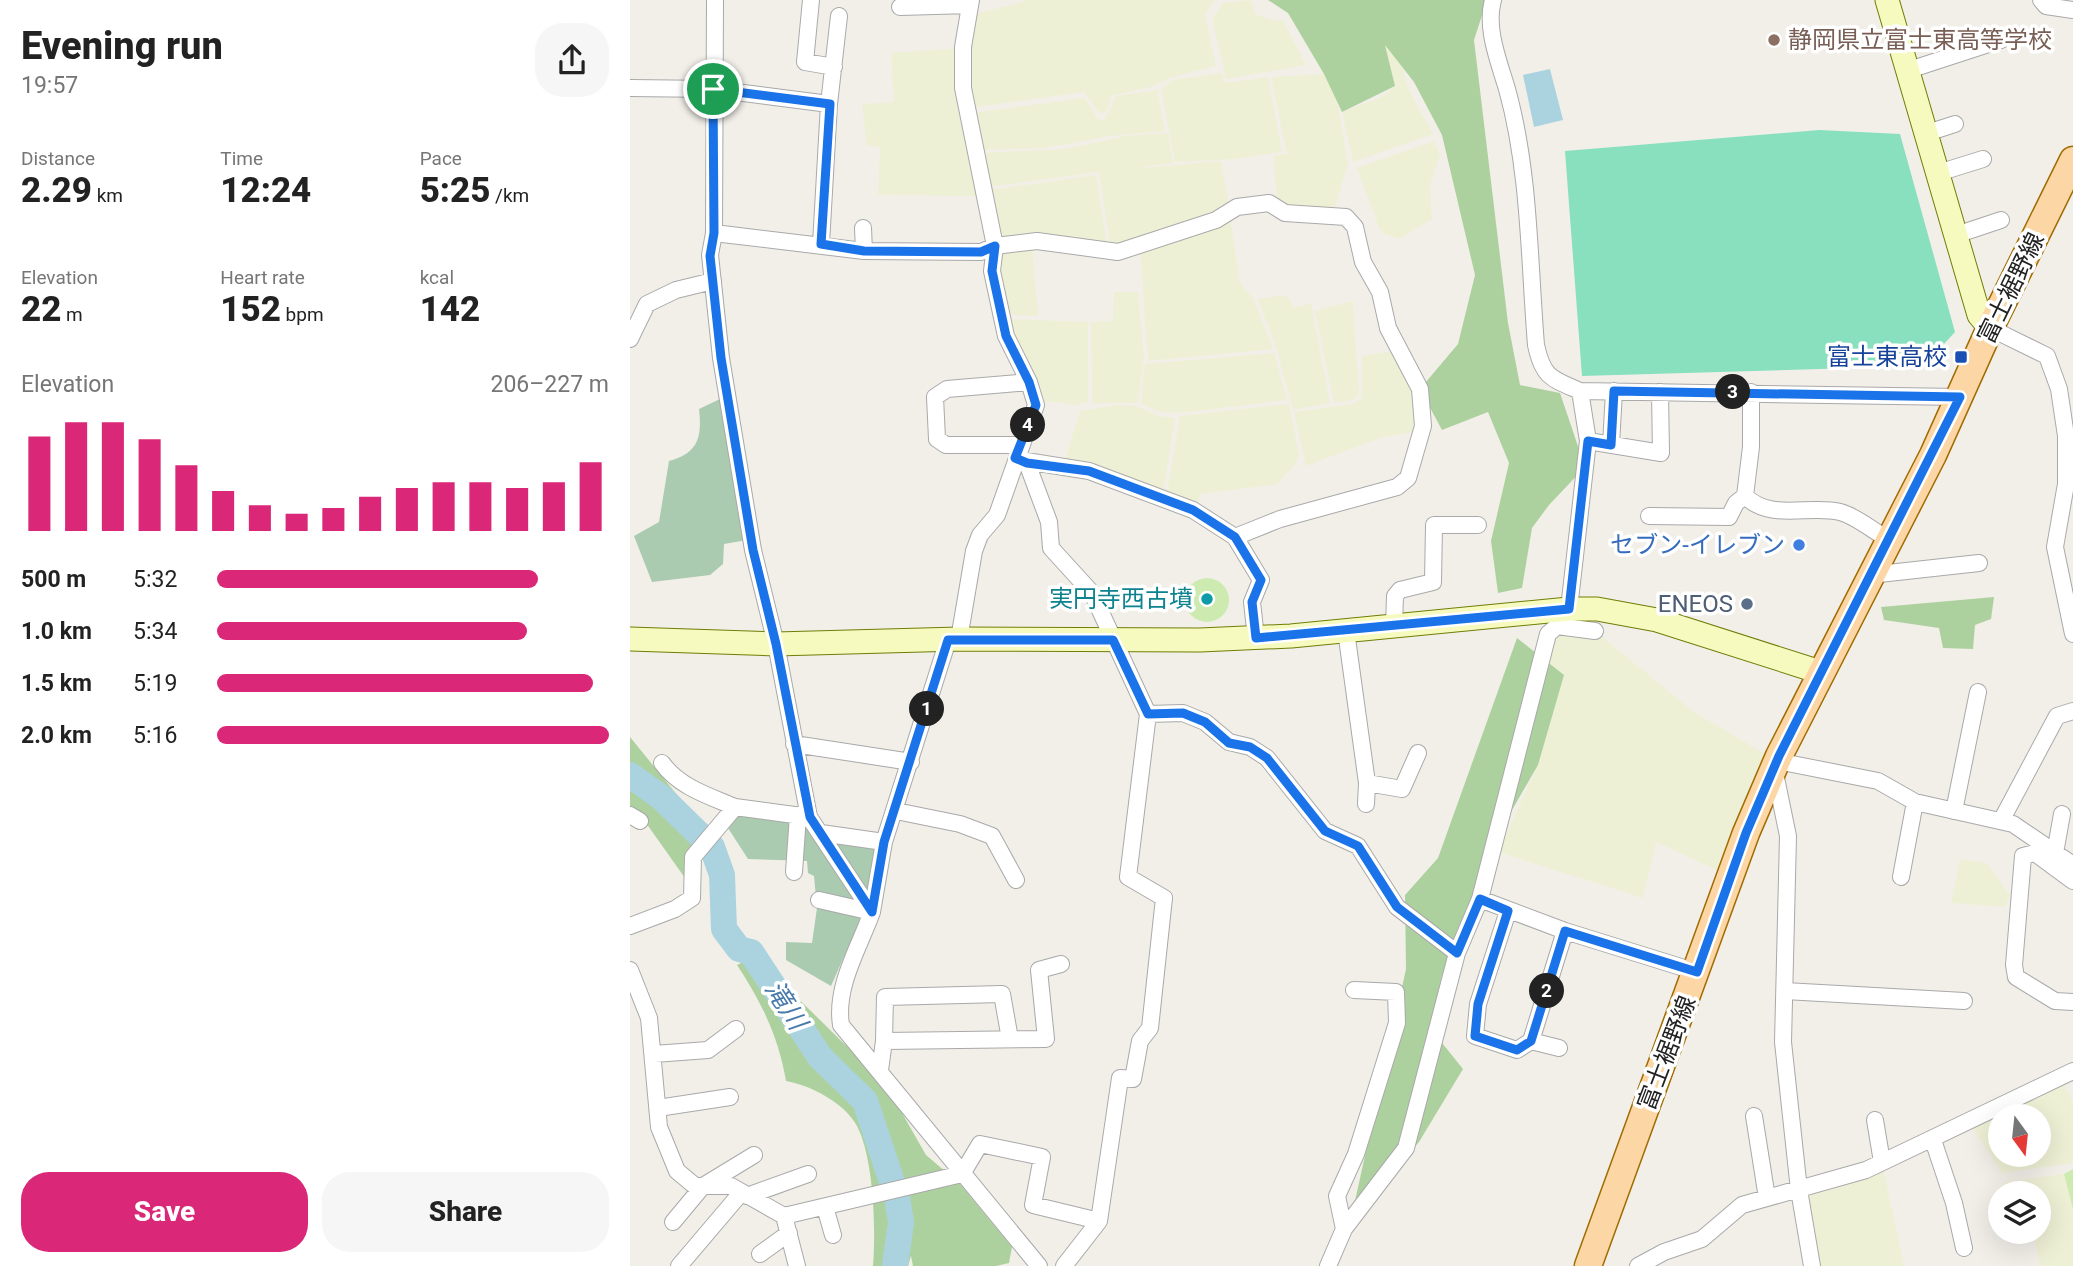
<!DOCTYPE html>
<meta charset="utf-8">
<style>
body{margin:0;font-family:Roboto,"Noto Sans JP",sans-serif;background:#f6f6f6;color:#222;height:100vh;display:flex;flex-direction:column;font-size:26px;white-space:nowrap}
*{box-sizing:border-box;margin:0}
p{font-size:23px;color:#767676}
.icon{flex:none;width:38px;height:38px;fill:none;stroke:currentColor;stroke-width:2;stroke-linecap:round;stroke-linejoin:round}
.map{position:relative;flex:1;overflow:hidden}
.side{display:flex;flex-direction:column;background:#fff;width:630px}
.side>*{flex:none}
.needle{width:46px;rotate:165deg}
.fabs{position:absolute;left:1358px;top:1104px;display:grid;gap:14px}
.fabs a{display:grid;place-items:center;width:63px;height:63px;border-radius:50%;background:#fff;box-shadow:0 7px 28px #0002;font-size:35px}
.pin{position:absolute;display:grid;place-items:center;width:60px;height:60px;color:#fff;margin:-30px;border:4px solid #fff;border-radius:50%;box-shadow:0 2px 7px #0007}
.km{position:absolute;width:35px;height:35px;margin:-18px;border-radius:50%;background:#222;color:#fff;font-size:19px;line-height:35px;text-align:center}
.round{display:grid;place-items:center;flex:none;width:74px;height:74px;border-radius:28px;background:#f6f6f6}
.head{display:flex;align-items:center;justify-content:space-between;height:119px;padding:0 21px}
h1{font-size:38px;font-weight:800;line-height:52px}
.metrics{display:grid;grid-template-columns:repeat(3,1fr);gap:10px;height:119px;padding:7px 21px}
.metrics div{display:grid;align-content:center}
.metrics b{font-size:35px;font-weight:800}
.metrics small{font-size:19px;font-weight:400}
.metrics p{font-size:19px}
.chart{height:196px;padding:14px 21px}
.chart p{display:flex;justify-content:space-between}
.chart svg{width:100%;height:126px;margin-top:7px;stroke:#db2777;stroke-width:6}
.primary-button{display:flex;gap:14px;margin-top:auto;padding:14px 21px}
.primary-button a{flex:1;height:80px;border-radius:28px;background:#db2777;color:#fff;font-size:28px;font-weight:800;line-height:80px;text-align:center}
.primary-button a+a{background:#f6f6f6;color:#222}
ul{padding:0 21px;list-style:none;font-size:23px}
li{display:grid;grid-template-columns:112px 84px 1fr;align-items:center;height:52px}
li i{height:18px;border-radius:9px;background:#db2777}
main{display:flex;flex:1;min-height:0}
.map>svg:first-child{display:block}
.farmland{fill:#eef0d5;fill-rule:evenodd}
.grass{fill:#cdebb0}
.forest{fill:#add19e}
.cemetery{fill:#aacbaf}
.pitch{fill:#88e0be}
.water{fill:#aad3df}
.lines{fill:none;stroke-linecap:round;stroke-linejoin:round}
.river{stroke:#aad3df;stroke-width:26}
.street-casing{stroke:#a9a9a9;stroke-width:18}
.secondary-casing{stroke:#707d05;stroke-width:25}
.primary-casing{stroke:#a06b00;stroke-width:29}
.street{stroke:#fff;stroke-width:16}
.secondary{stroke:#f7fabf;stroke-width:23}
.primary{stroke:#fcd6a4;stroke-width:26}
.route-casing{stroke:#fff;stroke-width:14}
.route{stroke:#1a73e8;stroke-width:9}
.education-dot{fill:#8d6e63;stroke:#fff;stroke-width:2.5}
.transit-dot{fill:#1a4fb4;stroke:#fff;stroke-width:2.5}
.shop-dot{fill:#3f7fe0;stroke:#fff;stroke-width:2.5}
.culture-dot{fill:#0f9aa8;stroke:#fff;stroke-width:2.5}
.service-dot{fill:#5c6f8a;stroke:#fff;stroke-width:2.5}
.labels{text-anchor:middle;stroke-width:7;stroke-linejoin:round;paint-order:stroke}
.education-label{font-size:24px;fill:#785e54;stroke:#fff;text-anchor:start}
.street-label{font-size:24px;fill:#222;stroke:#fff}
.transit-label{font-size:24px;fill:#164399;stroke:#fff;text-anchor:end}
.shop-label{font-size:24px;fill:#366cbe;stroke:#fff;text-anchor:end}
.culture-label{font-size:24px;fill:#0d838f;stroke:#fff;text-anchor:end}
.service-label{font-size:24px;fill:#4e5e75;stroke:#fff;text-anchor:end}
.water-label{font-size:26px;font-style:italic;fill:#4a7aab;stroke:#fff}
</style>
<main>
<section class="side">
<div class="head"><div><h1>Evening run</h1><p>19:57</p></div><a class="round"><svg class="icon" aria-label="share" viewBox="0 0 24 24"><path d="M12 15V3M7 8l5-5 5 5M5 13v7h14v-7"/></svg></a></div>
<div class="metrics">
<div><p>Distance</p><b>2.29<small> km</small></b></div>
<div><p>Time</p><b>12:24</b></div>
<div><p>Pace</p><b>5:25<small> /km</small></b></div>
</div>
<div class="metrics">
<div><p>Elevation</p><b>22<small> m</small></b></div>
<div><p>Heart rate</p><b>152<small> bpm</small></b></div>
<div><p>kcal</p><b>142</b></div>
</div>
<div class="chart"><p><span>Elevation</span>206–227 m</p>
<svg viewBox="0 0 160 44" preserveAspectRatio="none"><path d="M5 44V11M15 44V6M25 44V6M35 44V12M45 44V21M55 44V30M65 44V35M75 44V38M85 44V36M95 44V32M105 44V29M115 44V27M125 44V27M135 44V29M145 44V27M155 44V20"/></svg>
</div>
<ul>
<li><b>500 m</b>5:32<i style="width:82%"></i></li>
<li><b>1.0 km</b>5:34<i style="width:79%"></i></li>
<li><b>1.5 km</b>5:19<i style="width:96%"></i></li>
<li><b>2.0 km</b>5:16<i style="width:100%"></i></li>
</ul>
<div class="primary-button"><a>Save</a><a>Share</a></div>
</section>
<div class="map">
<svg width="1443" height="1266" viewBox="0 0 1443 1266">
<rect width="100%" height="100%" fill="#f2efe9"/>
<path class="farmland" d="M399,0H584L575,15L586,66L539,78L524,86L481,96L476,113L469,112L454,92L340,108L350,196L248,195L250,147L237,145L232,104L264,102L261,53L331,48L338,16Z
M621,0L626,15L646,21L653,20L676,65L596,79L582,19L593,3Z
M763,42L780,92L803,134L723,162L712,112L750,98L765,86L754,43Z
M591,73L595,83L638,77L652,152L604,159L545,162L531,89L542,80Z
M694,74L706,95L718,164L705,208L702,211L648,205L643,156L657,154L641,77Z
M527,90L535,131L480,136L414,148L351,150L341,113L455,98L467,118L474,121L486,96Z
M538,133L543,163L493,170L591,161L600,210L481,248L469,172L359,187L351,153L435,149L496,136Z
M804,141L810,155L800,185L802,219L770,239L751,233L727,168Z
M466,175L477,245L371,240L360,190Z
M601,223L610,283L623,298L643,349L518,361L510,250Z
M402,245L408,316L374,314L369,290L371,249Z
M484,292H508L514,358L508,403H462L461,322L483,321Z
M657,295L663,308L681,303L700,403L663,410L647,350L628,299Z
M723,301L729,395L720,401L704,402L685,311Z
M376,319L458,322V402L447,405L414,401L409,384L385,346Z
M763,351L784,388L783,432L750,438L676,466L664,412L722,404L732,398V356Z
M644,353L657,400L552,413L530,412L511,404L515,364Z
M659,404L669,455L665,465L647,484L570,494L568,504L537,493L550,416Z
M486,405L506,406L529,416L545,418L533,493L435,460L450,411Z
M927,626L965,631L1064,712L1140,757L1091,872L1026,842L1013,898L868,852L908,765L915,659Z
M1330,859L1357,863L1380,895L1375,907L1321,903Z
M1431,1077L1443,1102V1163L1372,1173L1342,1127ZM1370,1116H1409V1155H1370Z
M1252,1162L1274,1266H1185L1173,1188Z
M1434,1174L1443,1209V1266H1410L1403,1232H1409V1194L1377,1193L1375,1182Z"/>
<path class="grass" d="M555 600a22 22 0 1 1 44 0a22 22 0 1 1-44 0Z
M1443,1169V1209L1434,1174Z"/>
<path class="forest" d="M638,0H857L844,40L878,323L890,385L930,393L955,467L919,505L902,528L892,588L868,593L861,541L879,463L858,412L812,430L790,389L828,344L845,275L812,135L784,82L755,45L765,86L712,112L694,74L658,13Z
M1364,597L1361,619L1345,625L1343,649L1313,648L1309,628L1254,620L1251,607Z
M887,638L934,675L908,765L866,838L812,975L800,1028L833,1069L789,1142L725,1215V1201L776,969L775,895L808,858Z
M0,737L74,828L55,878L16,823L0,811Z
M125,956L256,1085L296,1155L330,1184L382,1247L379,1263L366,1266H283L281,1256L278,1266H243C246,1230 244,1159 227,1126C215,1103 180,1085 156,1081C149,1038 131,1001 107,965Z"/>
<path class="cemetery" d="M90,399L117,540L94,544L93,564L80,575L22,582L4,536L29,522L39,461C69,453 72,436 69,409Z
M105,811L174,820L249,845L229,923L201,986L156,960V942L182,943L187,908L184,876L178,873L177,861L118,859L98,828Z"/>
<path class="pitch" d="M1189,130L1270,134L1325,332L1301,358L1257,367L952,376L935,151Z"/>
<path class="water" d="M920,69L933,120L904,127L893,75Z"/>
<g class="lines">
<path class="river" d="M0,775L32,798L82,847L92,875L94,929L109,949L121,952L190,1057L235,1101L267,1197L271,1222L265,1266"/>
<defs>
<path id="street" d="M85,0L84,233L80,255L91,358L123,550L146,644L179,817L242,912C229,948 205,986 211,1025L409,1266
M181,0L175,62L204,67
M863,0C855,28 869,62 877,89C900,172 899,260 906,345C913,378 922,379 950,391L1330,397
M1411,0L1416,6L1443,10
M270,7L340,5
M1279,70L1371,40
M0,88L83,89L199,104
M1297,133L1325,124
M1308,173L1353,159
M233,228L234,251
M84,233L234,251L351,252L365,246L407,241L488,252L586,220L607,207L639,203L655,213L716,217L725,227L733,262L750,292L758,328L790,389L793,426L778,478L767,487L650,519L605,537
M1326,235L1371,220
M191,244L199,104L209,16
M1360,328L1417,356L1429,389L1436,436V484L1425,547L1443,634
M0,339L17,304L46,290L83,281
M958,441L1031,453L1030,392
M391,445H316L307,439L305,397L317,389L399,382
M981,445L984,391
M390,460L459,471L563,510L605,537L631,580L622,602L626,638
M397,463L419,522L421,548L462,593L518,714L498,877L534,898L520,1028L510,1041L503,1079L490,1078L469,1221L434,1266
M1115,496C1141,522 1180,504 1210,512C1226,516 1243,531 1258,539
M1019,516L1099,517L1106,503L1115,496L1121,447V392
M1240,575L1349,563
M935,615L939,609L958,441L950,391
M764,626L765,596L770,590L803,582L804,525H848
M716,631L737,783L772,789L788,753
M329,639L344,551L350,535L367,515L406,405L399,382L376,336L362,271L365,246L333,88V47L341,0
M518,714L553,713L575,722L599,742L620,747L637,758L695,831L728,846L767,907L827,953
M164,744L281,762
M1147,761L1248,781L1285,802L1383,824L1443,865
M32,763C49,787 79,796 105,807
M1145,773L1158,836L1153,1042L1169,1190L1182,1266
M736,804L737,783
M266,811L330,824L362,836L386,880
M1324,811L1348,692
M0,815L10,821
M1371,821L1427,716L1443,711
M191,833L254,842
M1425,853L1432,814
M164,872L168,815
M1271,877L1285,802
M1443,881L1405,853L1393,856L1384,965L1386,977L1425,1001L1443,1002
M850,899L935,931L1067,972
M189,900L242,912L254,842L318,640
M878,911L848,1004L845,1036L887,1050L901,1041L935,931
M0,926L45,909L62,898L63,857L105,807L179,817
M0,970L19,1018L29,1127L47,1171L65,1186H101L154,1216L167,1266
M1155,991L1334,1001
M254,1041L255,997L372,994L380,1039
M901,1041L929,1048
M24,1054L78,1050L106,1029
M250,1070L254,1041L416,1039L409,970L431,964
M28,1108L100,1097
M1124,1116L1137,1198
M1245,1120L1252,1162
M1303,1140L1324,1203L1334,1248
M117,1196L178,1174
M195,1207L203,1235
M154,1216L332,1174L350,1144L412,1157L403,1205L469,1221
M43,1222L73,1186L124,1155
M714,1229L707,1196L726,1154L767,1023L766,992L724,990
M130,1254L159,1233
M49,1266L111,1193
M698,1266L714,1229L776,1148L827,953L850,899L918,634L927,626L965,631
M1008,1266L1034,1252L1072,1239L1112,1205L1236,1170L1443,1071"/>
<path id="secondary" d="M1257,0L1349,315L1360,328
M0,639L146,644L329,639L570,640L661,636L939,609H967L1027,620L1190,672"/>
<path id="primary" d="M958,1266L1116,833L1149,756L1303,455L1360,328L1443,160"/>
</defs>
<use href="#street" class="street-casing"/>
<use href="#secondary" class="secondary-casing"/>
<use href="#primary" class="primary-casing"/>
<use href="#street" class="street"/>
<use href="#secondary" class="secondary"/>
<use href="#primary" class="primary"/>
</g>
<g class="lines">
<defs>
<path id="route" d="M83,89L200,104L191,244L234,251L351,252L365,246L362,271L376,336L399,382L406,405L385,458L397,463L459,471L563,510L605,537L631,580L622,602L626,638L939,609L958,441L981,445L984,391L1330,397L1149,756L1116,833L1067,972L935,931L901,1041L887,1050L845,1036L848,1004L878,911L850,899L827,953L767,907L728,846L695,831L637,758L620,747L599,743L575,722L553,713L518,714L483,640H318L254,842L242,912L180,817L146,644L123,550L91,358L80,256L84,233Z"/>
</defs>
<use href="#route" class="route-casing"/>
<use href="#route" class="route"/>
</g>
<circle class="education-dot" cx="1144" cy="40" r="7"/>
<rect class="transit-dot" x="1324" y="350" width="14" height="14" rx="3.5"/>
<circle class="shop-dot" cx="1169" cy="545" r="7"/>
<circle class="culture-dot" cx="577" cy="599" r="7"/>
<circle class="service-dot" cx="1117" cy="604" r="7"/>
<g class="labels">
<g class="education-label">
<text x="1158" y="48">静岡県立富士東高等学校</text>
</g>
<g class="street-label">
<text transform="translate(1381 288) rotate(-64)" y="8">富士裾野線</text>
<text transform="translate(1037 1053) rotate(-69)" y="8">富士裾野線</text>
</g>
<g class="transit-label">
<text x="1317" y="365">富士東高校</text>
</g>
<g class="shop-label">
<text x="1155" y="553">セブン-イレブン</text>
</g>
<g class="culture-label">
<text x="563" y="607">実円寺西古墳</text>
</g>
<g class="service-label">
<text x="1103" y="612">ENEOS</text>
</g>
<g class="water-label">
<text transform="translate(156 1005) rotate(57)" y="9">滝川</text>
</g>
</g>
</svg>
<div class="fabs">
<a><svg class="needle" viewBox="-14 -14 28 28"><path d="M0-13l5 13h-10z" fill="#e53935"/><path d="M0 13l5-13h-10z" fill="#767676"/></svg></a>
<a><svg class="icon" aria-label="layers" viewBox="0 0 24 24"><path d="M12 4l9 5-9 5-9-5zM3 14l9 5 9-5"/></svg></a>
</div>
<div class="pin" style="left:83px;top:89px;background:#1e9e55"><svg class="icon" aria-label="arrive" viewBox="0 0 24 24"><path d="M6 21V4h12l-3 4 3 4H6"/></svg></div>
<b class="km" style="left:297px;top:709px">1</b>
<b class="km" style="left:917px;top:991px">2</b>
<b class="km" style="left:1103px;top:392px">3</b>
<b class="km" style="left:398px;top:425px">4</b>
</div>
</main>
